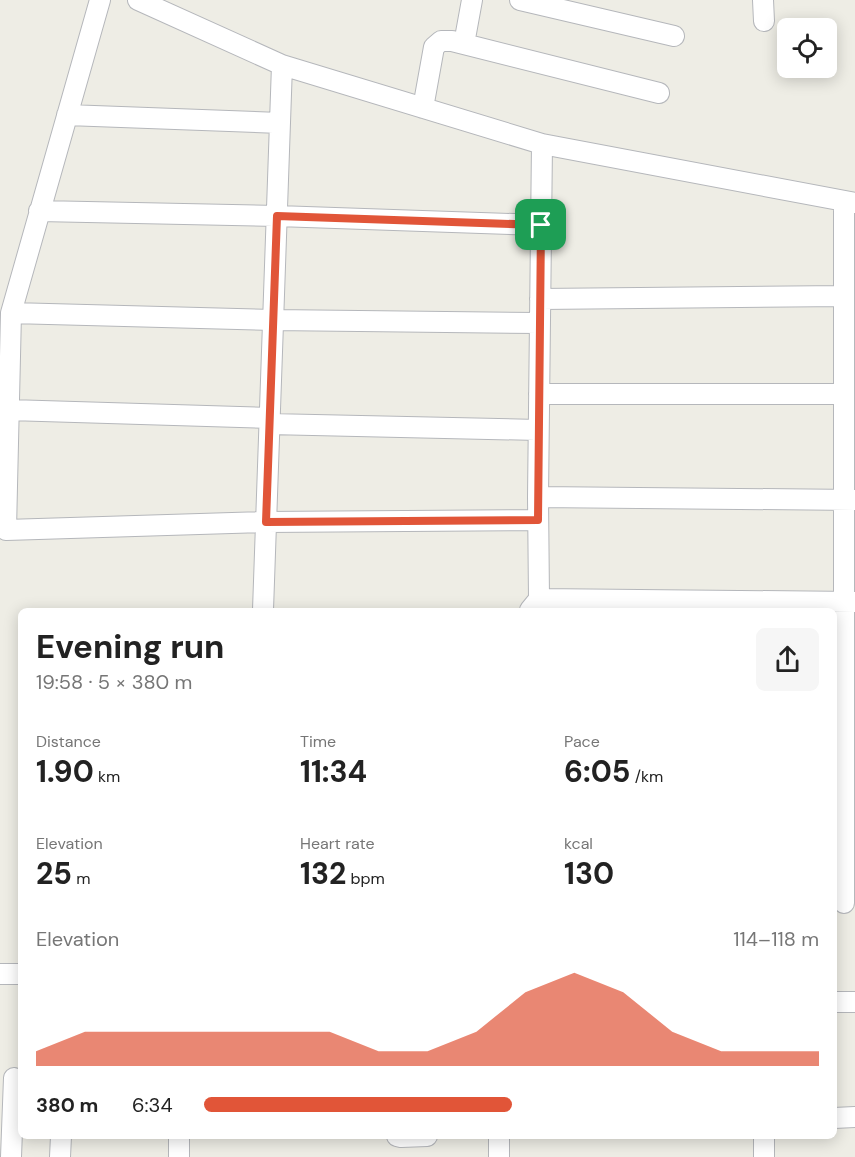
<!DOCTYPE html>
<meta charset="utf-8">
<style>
body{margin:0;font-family:"DM Sans",sans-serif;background:#f6f6f6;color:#222;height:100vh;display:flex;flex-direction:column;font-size:22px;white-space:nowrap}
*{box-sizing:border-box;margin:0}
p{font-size:20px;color:#767676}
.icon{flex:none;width:33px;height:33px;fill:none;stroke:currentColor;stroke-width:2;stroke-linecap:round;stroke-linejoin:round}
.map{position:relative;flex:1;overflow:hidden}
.panel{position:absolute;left:18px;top:608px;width:819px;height:531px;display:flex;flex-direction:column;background:#fff;border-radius:9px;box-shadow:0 3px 15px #0003}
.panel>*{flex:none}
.buttons{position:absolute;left:777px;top:18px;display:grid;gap:12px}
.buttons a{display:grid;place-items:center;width:60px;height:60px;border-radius:9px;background:#fff;box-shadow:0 3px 15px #0003;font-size:30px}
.pin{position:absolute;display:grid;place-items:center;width:51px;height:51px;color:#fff;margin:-26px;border-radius:12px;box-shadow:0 3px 9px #0006}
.round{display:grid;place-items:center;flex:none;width:63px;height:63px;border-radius:9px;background:#f6f6f6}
.head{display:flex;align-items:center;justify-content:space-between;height:102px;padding:0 18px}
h1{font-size:33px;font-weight:700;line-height:45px}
.metrics{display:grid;grid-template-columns:repeat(3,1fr);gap:9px;height:102px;padding:6px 18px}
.metrics div{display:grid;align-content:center}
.metrics b{font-size:30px;font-weight:700}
.metrics small{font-size:16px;font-weight:400}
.metrics p{font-size:16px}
.chart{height:168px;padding:12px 18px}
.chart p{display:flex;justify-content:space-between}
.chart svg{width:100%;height:108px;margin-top:6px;fill:#e15538;opacity:.7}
ul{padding:0 18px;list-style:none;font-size:20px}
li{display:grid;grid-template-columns:96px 72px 1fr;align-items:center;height:45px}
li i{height:15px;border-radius:8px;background:#e15538}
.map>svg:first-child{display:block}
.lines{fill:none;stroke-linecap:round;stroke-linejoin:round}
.minor-casing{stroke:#b5b7bb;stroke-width:22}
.minor{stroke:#fff;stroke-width:20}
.route-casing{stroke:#fff;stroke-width:12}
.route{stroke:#e15538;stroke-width:8}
</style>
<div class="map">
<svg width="855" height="1157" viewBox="0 0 855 1157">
<rect width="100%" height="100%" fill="#eeede5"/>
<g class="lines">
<defs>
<path id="minor" d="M100,0L11,313L6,530L266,522L538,520
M138,0L282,65L542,144L855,203
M520,0L674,36
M763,0L764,21
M464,44L472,0
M423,108L434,47L441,41H452L659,93
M67,115L280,123
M844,201V903
M39,211L277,216L541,225
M540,299L844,296
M11,313L273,320L540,323
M539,394H844
M9,410L270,418
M269,424L538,430
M538,497L855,500
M539,599L855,602
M263,610L282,65
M530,610L539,599L538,497L542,144
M0,974H21
M834,1002H855
M834,1118L855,1117
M397,1136L401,1137L427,1136
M499,1136V1157
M11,1157L14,1078
M60,1157L61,1136
M179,1157V1136
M764,1157V1136"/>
</defs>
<use href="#minor" class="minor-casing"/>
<use href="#minor" class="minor"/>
</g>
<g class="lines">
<defs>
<path id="route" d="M277,216L541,225L538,520L266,522Z"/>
</defs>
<use href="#route" class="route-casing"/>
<use href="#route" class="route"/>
</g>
</svg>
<div class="buttons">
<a><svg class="icon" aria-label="locate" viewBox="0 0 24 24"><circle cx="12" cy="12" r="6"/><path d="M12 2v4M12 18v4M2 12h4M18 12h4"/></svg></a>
</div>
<div class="pin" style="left:541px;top:225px;background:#1e9e55"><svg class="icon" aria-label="arrive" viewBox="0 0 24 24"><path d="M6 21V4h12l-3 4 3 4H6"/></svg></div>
<section class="panel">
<div class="head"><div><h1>Evening run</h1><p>19:58 · 5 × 380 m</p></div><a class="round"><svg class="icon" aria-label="share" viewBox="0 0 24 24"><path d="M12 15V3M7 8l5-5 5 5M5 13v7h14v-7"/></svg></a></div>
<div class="metrics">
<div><p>Distance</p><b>1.90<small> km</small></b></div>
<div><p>Time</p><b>11:34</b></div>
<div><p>Pace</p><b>6:05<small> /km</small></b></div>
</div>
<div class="metrics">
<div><p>Elevation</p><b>25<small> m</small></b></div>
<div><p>Heart rate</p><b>132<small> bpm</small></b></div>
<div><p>kcal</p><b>130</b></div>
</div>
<div class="chart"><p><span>Elevation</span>114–118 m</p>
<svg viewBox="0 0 160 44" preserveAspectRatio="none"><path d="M0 44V38L10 30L20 30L30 30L40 30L50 30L60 30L70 38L80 38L90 30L100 14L110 6L120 14L130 30L140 38L150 38L160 38V44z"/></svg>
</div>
<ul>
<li><b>380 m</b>6:34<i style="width:50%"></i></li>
</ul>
</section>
</div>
